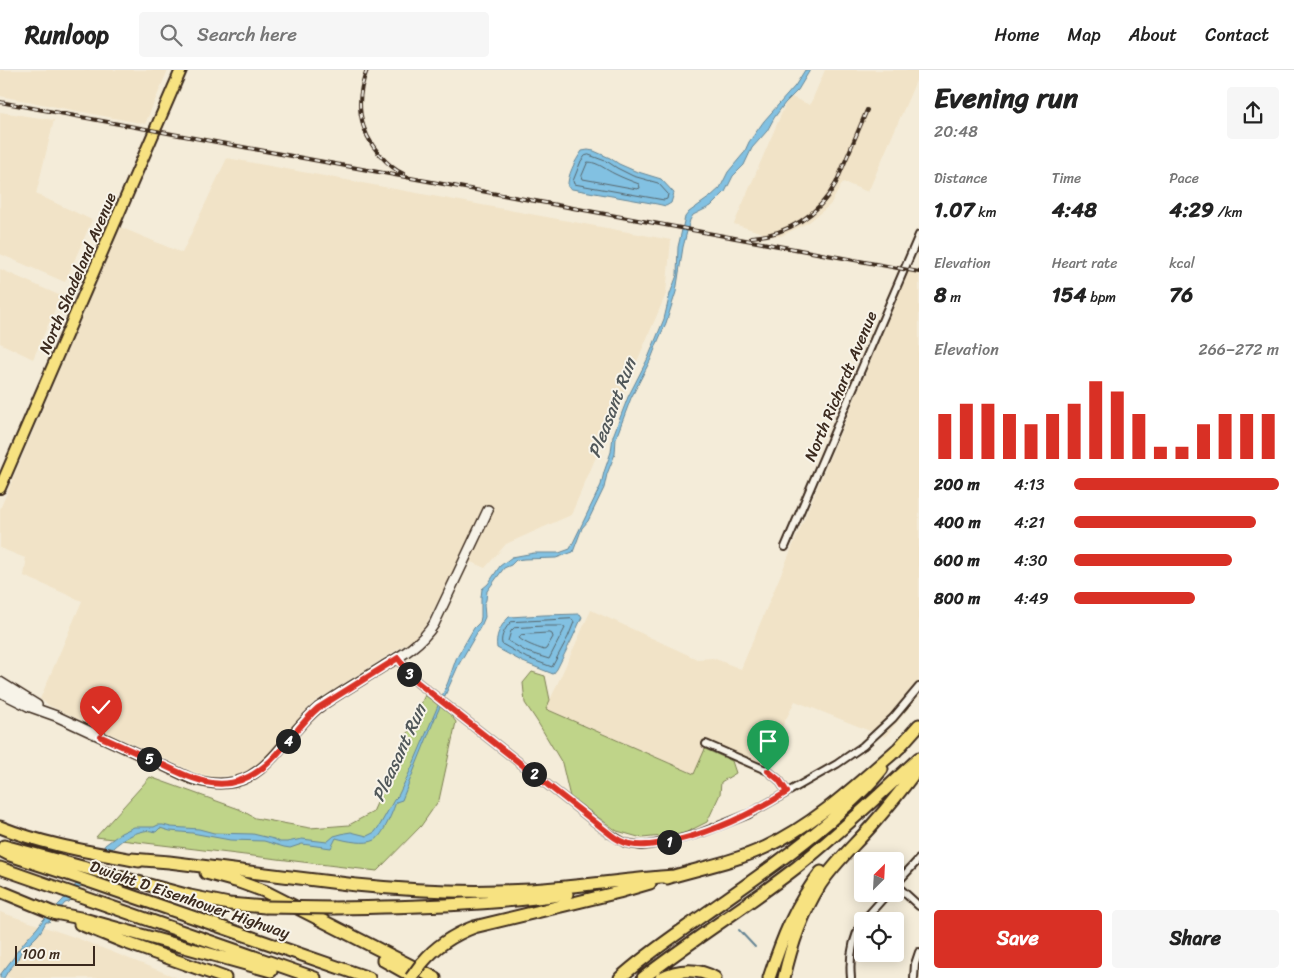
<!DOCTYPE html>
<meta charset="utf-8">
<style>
body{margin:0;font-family:Sriracha,sans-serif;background:#f6f6f6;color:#222;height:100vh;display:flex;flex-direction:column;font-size:19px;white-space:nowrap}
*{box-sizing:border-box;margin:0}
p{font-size:16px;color:#767676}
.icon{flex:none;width:28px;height:28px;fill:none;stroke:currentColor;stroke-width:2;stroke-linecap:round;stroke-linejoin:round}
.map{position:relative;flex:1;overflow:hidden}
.drawer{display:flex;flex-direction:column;background:#fff;width:375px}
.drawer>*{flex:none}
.needle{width:32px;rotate:24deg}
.buttons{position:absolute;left:854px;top:782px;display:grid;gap:10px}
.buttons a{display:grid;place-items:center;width:50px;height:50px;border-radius:5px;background:#fff;box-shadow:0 2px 12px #0003;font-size:25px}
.scale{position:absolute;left:15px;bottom:12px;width:80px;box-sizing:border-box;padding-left:5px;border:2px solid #3b2a1e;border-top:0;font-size:14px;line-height:18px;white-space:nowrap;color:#3b2a1e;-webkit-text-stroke:4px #f7f3e8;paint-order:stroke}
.pin{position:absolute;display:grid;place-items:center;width:42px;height:42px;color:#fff;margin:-51px -21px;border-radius:50% 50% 50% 0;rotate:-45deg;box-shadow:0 0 5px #0007}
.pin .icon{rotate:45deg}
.km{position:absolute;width:25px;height:25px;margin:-12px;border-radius:50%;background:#222;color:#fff;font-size:14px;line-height:25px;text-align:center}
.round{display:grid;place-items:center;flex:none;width:52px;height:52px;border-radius:5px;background:#f6f6f6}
.summary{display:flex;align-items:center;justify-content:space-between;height:85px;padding:0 15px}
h1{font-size:28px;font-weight:800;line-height:38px}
.metrics{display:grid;grid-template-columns:repeat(3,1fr);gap:8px;height:85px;padding:5px 15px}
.metrics div{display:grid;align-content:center}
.metrics b{font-size:21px;font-weight:800}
.metrics small{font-size:14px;font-weight:400}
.metrics p{font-size:14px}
.chart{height:140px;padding:10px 15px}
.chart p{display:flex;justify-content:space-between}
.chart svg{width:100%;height:90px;margin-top:5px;stroke:#d93025;stroke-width:6}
.action{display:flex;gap:10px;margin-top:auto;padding:10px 15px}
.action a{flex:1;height:58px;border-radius:5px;background:#d93025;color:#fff;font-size:20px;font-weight:800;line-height:58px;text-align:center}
.action a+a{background:#f6f6f6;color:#222}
ul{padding:0 15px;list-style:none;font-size:16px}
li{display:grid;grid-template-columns:80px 60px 1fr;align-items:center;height:38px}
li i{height:12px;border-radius:6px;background:#d93025}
header{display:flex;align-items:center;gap:30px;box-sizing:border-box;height:70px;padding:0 25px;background:#fff;border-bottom:1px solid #e0e0e0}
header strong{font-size:24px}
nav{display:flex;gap:28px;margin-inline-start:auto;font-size:18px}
.search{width:350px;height:45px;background:#f6f6f6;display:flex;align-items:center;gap:12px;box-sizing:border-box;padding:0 18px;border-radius:5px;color:#767676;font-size:19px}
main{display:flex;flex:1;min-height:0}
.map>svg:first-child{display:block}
.built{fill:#f1e3c7}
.green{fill:#bfd489;stroke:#7d7f54}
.water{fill:#82c1e2;stroke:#668594}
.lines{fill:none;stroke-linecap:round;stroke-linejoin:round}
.shore{stroke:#57666c;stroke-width:1}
.stream{stroke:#668594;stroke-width:2}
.street-casing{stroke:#3b2a1e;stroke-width:10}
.secondary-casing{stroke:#3b2a1e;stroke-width:12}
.primary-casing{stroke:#3b2a1e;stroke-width:14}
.highway-casing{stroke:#3b2a1e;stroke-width:15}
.street{stroke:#f7f3e8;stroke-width:6}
.secondary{stroke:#f7f3e8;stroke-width:9}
.primary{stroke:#f7e281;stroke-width:10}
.highway{stroke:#f7e281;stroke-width:11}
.rail-casing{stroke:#3b2a1e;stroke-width:4}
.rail{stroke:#f7f3e8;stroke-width:2;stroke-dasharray:5.5;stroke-linecap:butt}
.highway-bridge-casing{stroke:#3b2a1e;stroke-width:15;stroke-linecap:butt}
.highway-bridge{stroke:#f7e281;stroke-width:11}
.route-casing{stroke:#fff;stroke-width:10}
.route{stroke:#d93025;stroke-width:6}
.labels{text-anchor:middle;stroke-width:4;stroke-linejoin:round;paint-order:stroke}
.street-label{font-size:16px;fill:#3b2a1e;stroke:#f7f3e8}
.water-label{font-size:18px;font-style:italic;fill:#505759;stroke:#f7f3e8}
</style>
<header>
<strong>Runloop</strong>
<div class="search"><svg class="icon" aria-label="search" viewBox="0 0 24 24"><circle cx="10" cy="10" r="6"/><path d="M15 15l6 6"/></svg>Search here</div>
<nav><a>Home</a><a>Map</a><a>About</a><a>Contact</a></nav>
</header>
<main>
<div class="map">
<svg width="919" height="908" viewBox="0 0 919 908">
<rect width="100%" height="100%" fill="#f4ecd9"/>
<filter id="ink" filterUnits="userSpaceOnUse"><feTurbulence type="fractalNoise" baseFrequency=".02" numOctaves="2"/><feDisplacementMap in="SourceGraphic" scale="10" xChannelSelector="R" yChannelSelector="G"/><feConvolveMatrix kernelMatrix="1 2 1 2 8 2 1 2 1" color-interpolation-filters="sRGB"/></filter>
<g filter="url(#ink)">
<path class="built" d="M0,0H168L145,54L0,26Z
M825,0H919V4L868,122L843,112L830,135L809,152L781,166H772L734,154L789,26L810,35Z
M0,42L54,50L36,124L92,150L65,212L0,184Z
M227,88L671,170L666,224L571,445L506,474L485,498L471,492L457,494L421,564L414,569L314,632L304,642L268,685L248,700L238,705L213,707L194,702L50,636L40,629L82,531L24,506L26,493L25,488L0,478V439L120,157L182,183Z
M0,199L61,226L33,289L0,273Z
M908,202L919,204V626L885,667L795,631L759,703L705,679L695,704L546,639L591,540L697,589L713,588L741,599Z
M0,842L74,867L178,908H10L0,900Z"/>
<path class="green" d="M532,602L545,606L550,630L546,639L694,704L705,679L732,691L736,703L721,712L720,724L707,752L683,764L642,768L617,761L570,727L562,693L537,651L525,633L523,613Z
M425,625L450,644L456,652L439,730L421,756L377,801L96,767L150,707L239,739L255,748L310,758L349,755L373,742Z"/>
<path class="water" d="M805,0H810L798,20L785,33L774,48L767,61L752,78L744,95L733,106L725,122L711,136L693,145L690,150L683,177L676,222L666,253L658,271L651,289L631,328L616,368L615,384L607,404L604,418L588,451L582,458L573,482L556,488L524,489L516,490L511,495L504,498L487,521L486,530L484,534L485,547L482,554L459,594L435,648L404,725L402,730L396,732C393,741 383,766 375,770C366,775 346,771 336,768L331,778L302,774L290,778L284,777L264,771L230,770L192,763L170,761L160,758L156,762C152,761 148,760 144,761C112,767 88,807 69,832L65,833L49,852H46L41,861L37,866L30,873L23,877L17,891L8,901L4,908H0V905L14,887L15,884L26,870L37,858L43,850L62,831L94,793L105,775L121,763L134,757H154L158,755H163L171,757L199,759L214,763L253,764L274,769L280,772H287L302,769L327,772L334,766L345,763L351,762L367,766L375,762L380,755L394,730L398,726L411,699L448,612L456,589L474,558L480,552L481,547V527L482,519L488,514L500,496L512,487L534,483H559L570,479L601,415L604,402L611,382L613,366L628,327L648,288L664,249L670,224L677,205L678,177L685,147L689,142L710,127L720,118L728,102L744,83L749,72L764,51L795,16Z
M588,80L594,81L610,88L619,94L635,101L661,109L674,123L671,133L666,136L657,134L572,119L568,117C567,106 575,91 582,81Z
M580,544L582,547L572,569L557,599L553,604L523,592L497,578C495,566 500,556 509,547L544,545Z"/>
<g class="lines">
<path class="shore" d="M589,85L608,92L617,98L633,106L658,113L668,124L667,129L664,130L574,114L573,111L581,91L585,86Z
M588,92C598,92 606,100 615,104C623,108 631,111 639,114L640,118L637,119L583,109L582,106Z
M572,549L574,552L568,567L552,597L525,587L502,574C500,566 506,557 511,552Z
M544,556H562L565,558L549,589L527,582L508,571L511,561L514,558Z
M550,563L552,564L553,567L546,579L544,580C536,577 526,574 519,568L521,565Z"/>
<path class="stream" d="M739,860L755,877"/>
<defs>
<path id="street" d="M785,477L919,165
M398,588L410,604L417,612L610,764L625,773L642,776L649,775L676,770L701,763L749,744L837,694L863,676L893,648L919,617
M706,674L768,701L779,710L787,722
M895,814L919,836
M895,815L919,789
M863,851L887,824
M851,908C849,888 852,870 862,852
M914,908L915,894L919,882"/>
<path id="secondary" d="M0,612L37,635
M0,622L28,636L56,646L192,709C262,730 275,674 318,638C339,623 362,610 384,596C403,585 422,573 434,554L488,440"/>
<path id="primary" d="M0,418L181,0"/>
<path id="highway" d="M895,682L919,655
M0,757C45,775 91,782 139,791
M4,776L190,826L229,834L265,837
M0,780L10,785L65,803L369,908
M131,789L169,792L356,815C414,821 472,823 530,820C579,817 626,809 674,806
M0,798L315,908
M206,803L239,812L264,821L435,908
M667,808C700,798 734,792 766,777C817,753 857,714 900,677
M0,821L56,844
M333,838C411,837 490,835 567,824
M50,842L80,848L271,901
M80,854L124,872L225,908
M383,890L415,908
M422,893C436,876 453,865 474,857L619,822L650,813
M620,908C645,885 674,866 702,846C746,815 790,785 831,750C849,734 867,718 882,699
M643,908C693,869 747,836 797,797C840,763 879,725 919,688
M661,908C678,899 698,898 715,908
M769,908C782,869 795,835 821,802
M784,908C791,876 802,844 820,815C835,792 855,775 873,754C889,736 904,717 919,697"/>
</defs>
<use href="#street" class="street-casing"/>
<use href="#secondary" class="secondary-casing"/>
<use href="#primary" class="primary-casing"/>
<use href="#highway" class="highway-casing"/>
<use href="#street" class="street"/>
<use href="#secondary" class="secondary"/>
<use href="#primary" class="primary"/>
<use href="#highway" class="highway"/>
<defs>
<path id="rail" d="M367,0C355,30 358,60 380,85C387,93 394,100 404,104
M0,32L919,202
M751,167C787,165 819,145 836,113L867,40"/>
</defs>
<use href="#rail" class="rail-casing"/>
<use href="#rail" class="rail"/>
<defs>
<path id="highway-bridge" d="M265,837L333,838
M411,908L422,893"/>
</defs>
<use href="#highway-bridge" class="highway-bridge-casing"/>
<use href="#highway-bridge" class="highway-bridge"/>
</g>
</g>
<g class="lines" filter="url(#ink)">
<defs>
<path id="route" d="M101,667C120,675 138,684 157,692C196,711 228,728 266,695C286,678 298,655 318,638L398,588L410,604L417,612L610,764C616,769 623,773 630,774C643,777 656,774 669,772C712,763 750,745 787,722L779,710L768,701"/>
</defs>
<use href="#route" class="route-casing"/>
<use href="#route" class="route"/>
</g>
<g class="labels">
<g class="street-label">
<text transform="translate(77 203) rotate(-67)" y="6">North Shadeland Avenue</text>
<text transform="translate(840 316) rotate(-67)" y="6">North Richardt Avenue</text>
<text transform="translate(190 829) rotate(19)" y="6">Dwight D Eisenhower Highway</text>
</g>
<g class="water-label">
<text transform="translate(612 338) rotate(-69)" y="6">Pleasant Run</text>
<text transform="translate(399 683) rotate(-65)" y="6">Pleasant Run</text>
</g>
</g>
</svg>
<div class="buttons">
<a><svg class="needle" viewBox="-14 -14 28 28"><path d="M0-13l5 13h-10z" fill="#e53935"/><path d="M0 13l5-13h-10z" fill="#767676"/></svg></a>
<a><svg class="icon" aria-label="locate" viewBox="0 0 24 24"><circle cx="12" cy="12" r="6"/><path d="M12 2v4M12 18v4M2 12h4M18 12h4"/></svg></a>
</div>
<div class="scale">100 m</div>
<div class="pin" style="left:768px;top:701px;background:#1e9e55"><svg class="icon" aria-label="arrive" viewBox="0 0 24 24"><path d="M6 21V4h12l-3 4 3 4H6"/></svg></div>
<div class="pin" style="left:101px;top:667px;background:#d93025"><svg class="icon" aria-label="check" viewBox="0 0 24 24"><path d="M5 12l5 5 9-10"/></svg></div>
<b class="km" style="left:669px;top:772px">1</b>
<b class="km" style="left:534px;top:704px">2</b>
<b class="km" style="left:409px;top:604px">3</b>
<b class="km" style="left:288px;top:671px">4</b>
<b class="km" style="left:149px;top:689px">5</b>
</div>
<section class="drawer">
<div class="summary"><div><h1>Evening run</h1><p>20:48</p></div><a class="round"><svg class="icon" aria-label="share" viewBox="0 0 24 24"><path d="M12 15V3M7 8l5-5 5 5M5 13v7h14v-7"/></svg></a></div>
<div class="metrics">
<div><p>Distance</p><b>1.07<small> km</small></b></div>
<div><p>Time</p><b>4:48</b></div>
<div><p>Pace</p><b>4:29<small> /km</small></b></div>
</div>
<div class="metrics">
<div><p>Elevation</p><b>8<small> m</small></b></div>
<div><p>Heart rate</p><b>154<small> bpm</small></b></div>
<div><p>kcal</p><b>76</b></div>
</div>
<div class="chart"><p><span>Elevation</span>266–272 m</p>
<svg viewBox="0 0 160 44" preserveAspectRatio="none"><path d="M5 44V22M15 44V17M25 44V17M35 44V22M45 44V27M55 44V22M65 44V17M75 44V6M85 44V11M95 44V22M105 44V38M115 44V38M125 44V27M135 44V22M145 44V22M155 44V22"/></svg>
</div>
<ul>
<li><b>200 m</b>4:13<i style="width:100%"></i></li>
<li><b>400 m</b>4:21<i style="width:89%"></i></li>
<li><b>600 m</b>4:30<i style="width:77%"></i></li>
<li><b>800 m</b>4:49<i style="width:59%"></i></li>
</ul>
<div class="action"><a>Save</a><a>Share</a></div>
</section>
</main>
